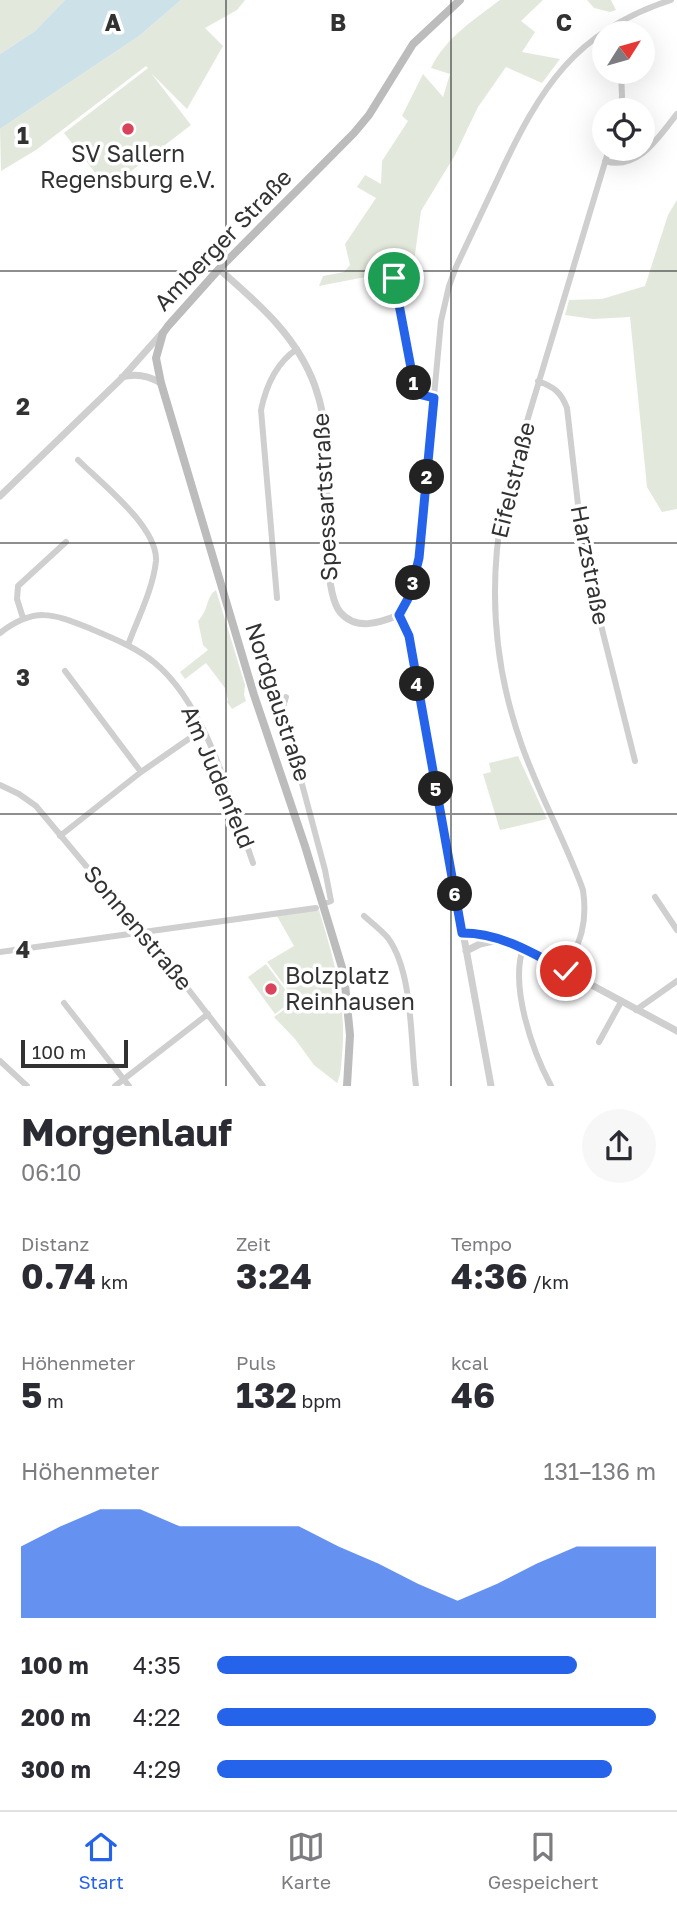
<!DOCTYPE html>
<html lang="de">
<meta charset="utf-8">
<style>
body{margin:0;font-family:"Golos Text",sans-serif;background:#f7f7f7;color:#2b2b33;height:100vh;display:flex;flex-direction:column;font-size:26px;white-space:nowrap}
*{box-sizing:border-box;margin:0}
p{font-size:23px;color:#7c7c81}
.icon{flex:none;width:38px;height:38px;fill:none;stroke:currentColor;stroke-width:2;stroke-linecap:round;stroke-linejoin:round}
.map{position:relative;height:1086px;overflow:hidden}
.sheet{display:flex;flex-direction:column;background:#fff;flex:1}
.sheet>*{flex:none}
.needle{width:46px;rotate:53deg}
.buttons{position:absolute;left:592px;top:21px;display:grid;gap:14px}
.buttons a{display:grid;place-items:center;width:63px;height:63px;border-radius:50%;background:#fff;box-shadow:0 7px 28px #0002;font-size:35px}
.scale{position:absolute;left:21px;bottom:18px;width:107px;box-sizing:border-box;padding-left:7px;border:4px solid #323232;border-top:0;font-size:19px;line-height:24px;white-space:nowrap;color:#323232;-webkit-text-stroke:5px #fff;paint-order:stroke}
.pin{position:absolute;display:grid;place-items:center;width:60px;height:60px;color:#fff;margin:-30px;border:4px solid #fff;border-radius:50%;box-shadow:0 2px 7px #0007}
.km{position:absolute;width:35px;height:35px;margin:-18px;border-radius:50%;background:#222;color:#fff;font-size:19px;line-height:35px;text-align:center}
.round{display:grid;place-items:center;flex:none;width:74px;height:74px;border-radius:37px;background:#f7f7f7}
.overview{display:flex;align-items:center;justify-content:space-between;height:119px;padding:0 21px}
h1{font-size:38px;font-weight:700;line-height:52px}
.stats{display:grid;grid-template-columns:repeat(3,1fr);gap:10px;height:119px;padding:7px 21px}
.stats div{display:grid;align-content:center}
.stats b{font-size:35px;font-weight:700}
.stats small{font-size:19px;font-weight:400}
.stats p{font-size:19px}
.chart{height:196px;padding:14px 21px}
.chart p{display:flex;justify-content:space-between}
.chart svg{width:100%;height:126px;margin-top:7px;fill:#2563eb;opacity:.7}
ul{padding:0 21px;list-style:none;font-size:23px}
li{display:grid;grid-template-columns:112px 84px 1fr;align-items:center;height:52px}
li i{height:18px;border-radius:9px;background:#2563eb}
.tabs{display:flex;justify-content:space-around;align-items:center;height:98px;border-top:2px solid #e1e1e2;background:#fff;font-size:19px;color:#7c7c81}
.tabs a{display:grid;justify-items:center;gap:4px}
.tabs .active{color:#2563eb}
.map>svg:first-child{display:block}
.green{fill:#e3e8dc}
.water{fill:#cde1e9}
.lines{fill:none;stroke-linecap:round;stroke-linejoin:round}
.minor{stroke:#cfcfcf;stroke-width:6}
.tertiary{stroke:#cfcfcf;stroke-width:7}
.secondary{stroke:#bcbcbc;stroke-width:8}
.route-casing{stroke:#fff;stroke-width:14}
.route{stroke:#2563eb;stroke-width:9}
.grid{fill:none;stroke:#323232;stroke-width:2;stroke-opacity:0.55}
.poi-dot{fill:#d9445c;stroke:#fff;stroke-width:2.5}
.labels{text-anchor:middle;stroke-width:7;stroke-linejoin:round;paint-order:stroke}
.poi-label{font-size:23px;fill:#323232;stroke:#fff}
.street-label{font-size:23px;fill:#323232;stroke:#fff}
.grid-label{font-size:23px;text-anchor:middle;font-weight:bold;fill:#323232;stroke:#fff;stroke-width:7;stroke-linejoin:round;paint-order:stroke}
</style>
<div class="map">
<svg width="677" height="1086" viewBox="0 0 677 1086">
<rect width="100%" height="100%" fill="#fff"/>
<path class="green" d="M0,0H65L35,31L0,54Z
M181,0H245L237,10L205,28L223,46L187,109L151,73L191,125L108,189L64,133L148,68L146,66L36,150L1,171L0,129L139,36Z
M500,0H543L521,21L535,32L522,52L560,59L542,83L506,67L478,107L455,155L421,211L413,269L392,272L391,268L381,270V274L319,286L323,276L344,272L350,265L345,244L376,198L357,187L365,175L381,184L382,161L408,121L402,116L423,74L443,97L450,74L431,68C445,38 475,19 500,0Z
M587,0H611L616,10L610,12L594,8Z
M677,200V509L662,512L647,487L630,317L593,319L565,315L569,300L602,299L645,286L668,215Z
M216,590L245,685L244,695L246,701L232,709L227,702L228,700L225,688L206,663L185,679L180,672L208,650L203,645L198,621C210,608 205,598 216,590Z
M518,756L547,819L500,830L483,774L491,772L489,763Z
M319,910C334,959 347,1005 342,1056C341,1066 341,1075 337,1083L314,1065L295,1039L274,1017L296,1001L267,962L294,946L277,916Z
M266,964L293,1000L275,1014L248,977Z"/>
<path class="water" d="M65,0H181L139,36L0,129V54L35,31Z"/>
<g class="lines">
<path class="minor" d="M620,110L622,96L621,72
M605,161C639,171 659,136 677,114
M394,278L415,389L422,395L434,398
M538,381C554,387 561,392 567,408L584,557L635,761
M78,460C101,483 158,527 156,561C153,589 138,618 128,645
M277,598L261,410C266,386 276,363 297,349
M399,615L410,595L419,558L441,321L449,286L456,267C470,237 485,206 499,176C540,88 575,31 671,0
M23,618L17,599L18,586L66,542
M0,633C34,607 52,613 89,628C112,638 136,647 155,663C207,706 231,802 253,863
M65,671L141,772
M286,697L280,717L298,769L325,870L331,901L323,904
M0,785L19,794L36,806L178,976L263,1086
M60,836L141,772L203,729
M655,897L677,930
M364,916C372,923 381,930 388,938C414,974 410,1043 416,1086
M523,948C510,987 532,1050 551,1086
M0,952L316,908
M566,971C580,941 588,924 583,890C565,840 538,793 521,743C492,661 488,575 506,491L609,149
M64,1003L129,1086
M636,1010L677,981
M599,1042L621,1002
M0,1061L27,1086
M115,1086L208,1014"/>
<path class="tertiary" d="M219,269C258,303 297,336 315,386C322,406 326,428 327,449C328,483 321,589 340,612C356,631 379,623 399,615L409,636L491,1086
M122,377C136,373 149,376 161,383
M0,496L122,378L162,333
M462,933L491,935L523,948L677,1031
M466,951L480,944L498,940"/>
<path class="secondary" d="M347,1086L350,1035L344,974L305,846L254,695L161,383L156,358L163,333L168,326L219,269L354,133L369,115L413,44L460,0"/>
</g>
<g class="lines">
<defs>
<path id="route" d="M394,278L415,389L422,395L434,398L419,558L410,595L399,615L409,636L412,653L462,933C501,933 533,953 566,971"/>
</defs>
<use href="#route" class="route-casing"/>
<use href="#route" class="route"/>
</g>
<path class="grid" d="M226,0V1086M451,0V1086M0,271H677M0,543H677M0,814H677"/>
<g class="poi-dot">
<circle cx="128" cy="129" r="7"/>
<circle cx="271" cy="989" r="7"/>
</g>
<g class="labels">
<g class="poi-label">
<text x="128" y="162">SV Sallern<tspan x="128" dy="26">Regensburg e.V.</tspan></text>
<text x="285" y="984" text-anchor="start">Bolzplatz<tspan x="285" dy="26">Reinhausen</tspan></text>
</g>
<g class="street-label">
<text transform="translate(223 240) rotate(-46)" y="8">Amberger Straße</text>
<text transform="translate(513 480) rotate(-76)" y="8">Eifelstraße</text>
<text transform="translate(325 497) rotate(-93)" y="8">Spessartstraße</text>
<text transform="translate(590 565) rotate(79)" y="8">Harzstraße</text>
<text transform="translate(278 702) rotate(72)" y="8">Nordgaustraße</text>
<text transform="translate(218 777) rotate(67)" y="8">Am Judenfeld</text>
<text transform="translate(138 928) rotate(50)" y="8">Sonnenstraße</text>
</g>
</g>
<g class="grid-label">
<text x="113" y="31">A</text>
<text x="338" y="31">B</text>
<text x="564" y="31">C</text>
<text x="23" y="144">1</text>
<text x="23" y="415">2</text>
<text x="23" y="686">3</text>
<text x="23" y="958">4</text>
</g>
</svg>
<div class="buttons">
<a><svg class="needle" viewBox="-14 -14 28 28"><path d="M0-13l5 13h-10z" fill="#e53935"/><path d="M0 13l5-13h-10z" fill="#7c7c81"/></svg></a>
<a><svg class="icon" aria-label="locate" viewBox="0 0 24 24"><circle cx="12" cy="12" r="6"/><path d="M12 2v4M12 18v4M2 12h4M18 12h4"/></svg></a>
</div>
<div class="scale">100 m</div>
<div class="pin" style="left:394px;top:278px;background:#1e9e55"><svg class="icon" aria-label="arrive" viewBox="0 0 24 24"><path d="M6 21V4h12l-3 4 3 4H6"/></svg></div>
<div class="pin" style="left:566px;top:971px;background:#d93025"><svg class="icon" aria-label="check" viewBox="0 0 24 24"><path d="M5 12l5 5 9-10"/></svg></div>
<b class="km" style="left:414px;top:383px">1</b>
<b class="km" style="left:427px;top:477px">2</b>
<b class="km" style="left:413px;top:583px">3</b>
<b class="km" style="left:417px;top:684px">4</b>
<b class="km" style="left:436px;top:789px">5</b>
<b class="km" style="left:455px;top:894px">6</b>
</div>
<section class="sheet">
<div class="overview"><div><h1>Morgenlauf</h1><p>06:10</p></div><a class="round"><svg class="icon" aria-label="share" viewBox="0 0 24 24"><path d="M12 15V3M7 8l5-5 5 5M5 13v7h14v-7"/></svg></a></div>
<div class="stats">
<div><p>Distanz</p><b>0.74<small> km</small></b></div>
<div><p>Zeit</p><b>3:24</b></div>
<div><p>Tempo</p><b>4:36<small> /km</small></b></div>
</div>
<div class="stats">
<div><p>Höhenmeter</p><b>5<small> m</small></b></div>
<div><p>Puls</p><b>132<small> bpm</small></b></div>
<div><p>kcal</p><b>46</b></div>
</div>
<div class="chart"><p><span>Höhenmeter</span>131–136 m</p>
<svg viewBox="0 0 160 44" preserveAspectRatio="none"><path d="M0 44V19L10 12L20 6L30 6L40 12L50 12L60 12L70 12L80 19L90 25L100 32L110 38L120 32L130 25L140 19L150 19L160 19V44z"/></svg>
</div>
<ul>
<li><b>100 m</b>4:35<i style="width:82%"></i></li>
<li><b>200 m</b>4:22<i style="width:100%"></i></li>
<li><b>300 m</b>4:29<i style="width:90%"></i></li>
</ul>
</section>
<nav class="tabs">
<a class="active"><svg class="icon" aria-label="home" viewBox="0 0 24 24"><path d="M3 11l9-7 9 7M6 9v11h12V9"/></svg>Start</a>
<a><svg class="icon" aria-label="map" viewBox="0 0 24 24"><path d="M3 6l6-2 6 2 6-2v14l-6 2-6-2-6 2zM9 4v14M15 6v14"/></svg>Karte</a>
<a><svg class="icon" aria-label="saved" viewBox="0 0 24 24"><path d="M7 4h10v16l-5-4-5 4z"/></svg>Gespeichert</a>
</nav>
